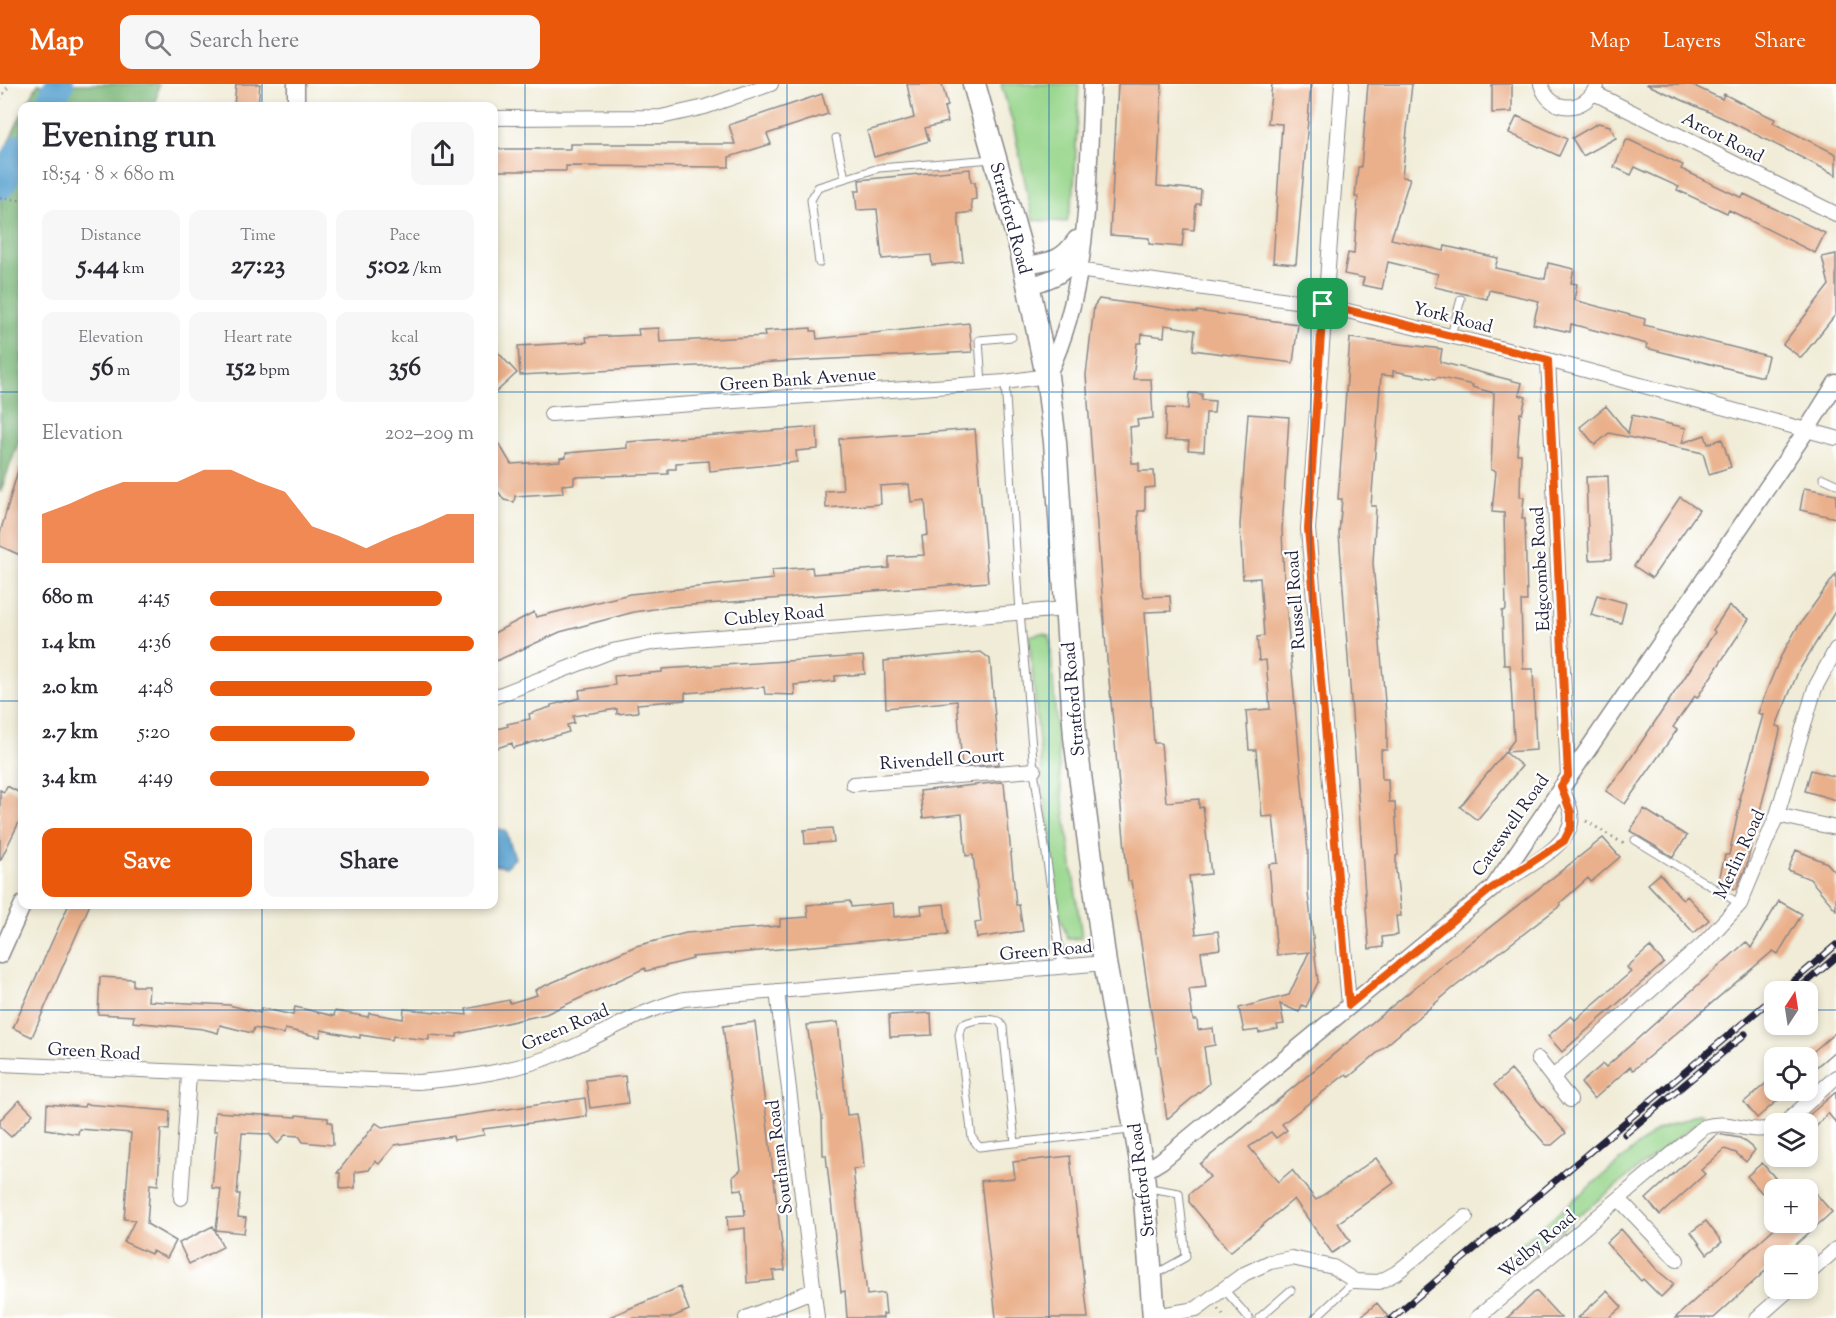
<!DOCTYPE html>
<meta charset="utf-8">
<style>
body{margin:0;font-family:"Sorts Mill Goudy",serif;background:#f7f7f7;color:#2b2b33;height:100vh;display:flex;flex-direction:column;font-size:22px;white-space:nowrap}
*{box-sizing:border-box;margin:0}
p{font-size:20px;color:#7c7c81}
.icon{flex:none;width:33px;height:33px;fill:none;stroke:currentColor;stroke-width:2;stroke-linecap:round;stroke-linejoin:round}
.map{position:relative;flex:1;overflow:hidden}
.sheet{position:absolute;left:18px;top:18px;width:480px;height:807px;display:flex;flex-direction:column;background:#fff;border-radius:12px;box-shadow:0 3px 9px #0003}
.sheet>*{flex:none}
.needle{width:39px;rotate:12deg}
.controls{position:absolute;left:1764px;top:897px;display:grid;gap:12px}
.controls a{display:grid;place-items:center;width:54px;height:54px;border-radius:12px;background:#fff;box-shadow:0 3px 9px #0003;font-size:30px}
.pin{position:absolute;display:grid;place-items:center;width:51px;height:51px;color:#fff;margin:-26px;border-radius:12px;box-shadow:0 3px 9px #0006}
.round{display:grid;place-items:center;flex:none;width:63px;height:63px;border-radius:12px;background:#f7f7f7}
.overview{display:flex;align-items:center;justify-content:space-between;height:102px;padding:0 24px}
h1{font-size:33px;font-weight:700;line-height:45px}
.stats{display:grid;grid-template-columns:repeat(3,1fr);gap:9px;height:102px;padding:6px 24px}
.stats div{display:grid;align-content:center;border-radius:12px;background:#f7f7f7;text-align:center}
.stats b{font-size:26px;font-weight:700}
.stats small{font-size:16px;font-weight:400}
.stats p{font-size:16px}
.chart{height:168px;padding:12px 24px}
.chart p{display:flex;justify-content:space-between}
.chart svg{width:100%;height:108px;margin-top:6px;fill:#ea580c;opacity:.7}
.cta{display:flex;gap:12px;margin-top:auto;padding:12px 24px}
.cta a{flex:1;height:69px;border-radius:12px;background:#ea580c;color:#fff;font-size:24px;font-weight:700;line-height:69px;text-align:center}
.cta a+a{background:#f7f7f7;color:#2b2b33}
ul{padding:0 24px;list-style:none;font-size:20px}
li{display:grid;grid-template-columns:96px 72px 1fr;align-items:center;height:45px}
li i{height:15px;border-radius:8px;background:#ea580c}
header{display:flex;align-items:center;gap:36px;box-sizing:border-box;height:84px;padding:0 30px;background:#ea580c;color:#fff}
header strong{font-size:28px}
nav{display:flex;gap:33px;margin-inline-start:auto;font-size:21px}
.search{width:420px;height:54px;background:#f7f7f7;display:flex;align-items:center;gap:15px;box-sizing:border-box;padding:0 21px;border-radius:12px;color:#7c7c81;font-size:22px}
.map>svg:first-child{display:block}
.green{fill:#97d58b;stroke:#5c7c63;stroke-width:1.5}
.forest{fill:#79b677;stroke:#4e6c59;stroke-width:1.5}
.water{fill:#59a1cf;stroke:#3e6285;stroke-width:1.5}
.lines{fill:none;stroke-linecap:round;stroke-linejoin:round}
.river{stroke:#59a1cf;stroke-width:30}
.building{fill:#eab08b}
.service-casing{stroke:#898789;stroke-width:9}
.minor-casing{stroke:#898789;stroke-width:16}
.tertiary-casing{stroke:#898789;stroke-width:19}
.trunk-casing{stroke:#898789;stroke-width:25}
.path{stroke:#898789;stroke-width:3;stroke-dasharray:1.5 4.5;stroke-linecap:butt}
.service{stroke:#fff;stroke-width:7}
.minor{stroke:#fff;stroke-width:14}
.tertiary{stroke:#fff;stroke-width:16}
.trunk{stroke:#fff;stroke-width:22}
.rail-casing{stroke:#22223b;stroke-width:7}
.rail{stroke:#fff;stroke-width:4.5;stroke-dasharray:14;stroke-linecap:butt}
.route-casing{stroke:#fff;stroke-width:12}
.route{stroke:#ea580c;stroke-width:8}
.grid{fill:none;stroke:#1f6fb2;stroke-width:1.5;stroke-opacity:0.55}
.labels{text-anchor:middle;stroke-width:4.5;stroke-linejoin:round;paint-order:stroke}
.street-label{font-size:18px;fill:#22223b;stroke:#fff}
</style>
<header>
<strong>Map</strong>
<div class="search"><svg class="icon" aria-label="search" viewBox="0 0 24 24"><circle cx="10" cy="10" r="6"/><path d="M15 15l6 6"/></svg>Search here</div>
<nav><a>Map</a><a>Layers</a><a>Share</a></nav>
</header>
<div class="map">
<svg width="1836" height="1234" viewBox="0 0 1836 1234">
<rect width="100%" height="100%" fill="#fff"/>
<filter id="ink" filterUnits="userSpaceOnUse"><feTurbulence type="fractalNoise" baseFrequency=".0167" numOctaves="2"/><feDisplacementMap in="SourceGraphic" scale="12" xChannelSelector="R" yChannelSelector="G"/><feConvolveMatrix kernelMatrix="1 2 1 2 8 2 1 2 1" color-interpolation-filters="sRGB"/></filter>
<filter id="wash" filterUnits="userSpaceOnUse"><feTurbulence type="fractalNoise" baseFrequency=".008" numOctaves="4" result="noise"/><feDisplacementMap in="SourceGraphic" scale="24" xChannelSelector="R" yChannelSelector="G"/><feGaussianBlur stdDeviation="1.35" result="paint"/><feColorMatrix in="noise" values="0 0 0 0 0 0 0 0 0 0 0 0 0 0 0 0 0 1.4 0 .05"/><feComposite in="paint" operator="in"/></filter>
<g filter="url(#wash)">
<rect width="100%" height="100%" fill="#f0ecd7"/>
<path class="green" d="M1001,0H1079L1074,106L1067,138L1033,136L1013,40Z
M1042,549L1050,552L1060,695L1082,854L1068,855L1060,834L1043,701L1029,552Z
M1701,1029L1705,1032L1518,1179L1512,1168L1657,1046Z"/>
<path class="forest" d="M38,0H159L155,22H26Z
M22,29V348L0,409V76Z"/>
<path class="water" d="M494,743L506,747L515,774L506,783L494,781Z"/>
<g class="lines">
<path class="river" d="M49,22L59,0
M0,101L22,64"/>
</g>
<g id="blocks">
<path class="building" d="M236,0H260L258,22H234Z
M907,0H942L948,22L944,23L948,38L925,44L929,57L874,73L867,47L914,34Z
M1118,0H1162L1157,102L1201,106L1200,120H1196L1194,146L1184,145L1182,163L1149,160V154L1110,151Z
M1272,0H1311L1296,180L1273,178L1282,40L1268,39Z
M1368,0H1412L1402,93L1410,94L1391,155L1444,167L1445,162L1498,174L1495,184L1545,195L1548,179L1574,185L1571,199L1577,200L1574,216L1645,235L1644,241L1768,272L1763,293L1646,264L1647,260L1571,240L1570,248L1533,240L1539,217L1489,206L1487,215L1435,203L1438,190L1388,178L1382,205L1362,201L1364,194L1344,190L1348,169L1354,170L1358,113H1355L1358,83H1361Z
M1492,0H1512V28L1492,29Z
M1646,0H1690L1722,15L1724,10L1749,23L1775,35L1773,39L1836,70V91L1727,36Z
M822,10L828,30L767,50L771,60L729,73V83L566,82V87H494V65H570V60H735L729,41Z
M1517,32L1567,55L1559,72L1509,49Z
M1598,39L1610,42L1616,54L1583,72L1572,54Z
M1627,55L1683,81L1681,85L1742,114L1744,110L1825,149L1815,169L1729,126L1727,129L1677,106L1679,103L1635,83L1631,91L1614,83Z
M970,85L971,98H975L976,115L971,116L972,128L958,130L963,178L932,181L931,171L882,175L877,125L857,126L855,107H860L859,96Z
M1836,170V230L1801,274L1783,260L1829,201L1822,173Z
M1099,215L1197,229V227L1298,240L1293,279L1193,266L1195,246L1165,241L1164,253L1142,250L1141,259H1137L1133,295H1151L1153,334L1137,336L1138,342L1130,343L1132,379H1139V387H1154L1155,403L1145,404V427H1138L1141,500L1144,513L1170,512L1171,527L1145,528L1154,659H1161L1166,718L1199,715V724L1203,723L1211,790L1189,792L1196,850L1218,847L1220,865L1201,868L1206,903L1189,905L1193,936H1197L1198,946L1213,944L1215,961L1204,963L1209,1000L1167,1035L1138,839L1131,797H1128L1106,564L1086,291L1094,222Z
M969,239L972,268L520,291L518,262L587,258L586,253L639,251L638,245L659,244L660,258L765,252L764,247L811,244V247H816L817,255Z
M1350,254L1442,265L1440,278L1522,299L1519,311L1526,313L1522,330L1520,329L1517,370H1521L1520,413H1524L1522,435H1525L1527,517H1521L1522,553L1523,585H1533L1536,666L1505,668L1514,656L1510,581H1504L1503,558L1502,527L1506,526L1504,429L1492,428L1496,387L1491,386L1494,309L1472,303L1473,301L1437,293L1436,295L1393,287V292L1381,291L1371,422H1376L1373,479L1387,641V666H1381L1382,695H1388L1389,718H1395L1398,771L1396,772V786L1401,832H1396L1398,851L1382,853L1383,863L1369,865L1339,449L1342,415H1338Z
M494,264L517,289L494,310Z
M1189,309L1202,310V316L1215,317L1214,329H1206L1204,367L1188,366L1189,357L1165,356L1166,324L1188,325Z
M1606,322L1628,349L1632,331L1686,344L1682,359L1705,351L1708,360L1722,355L1731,383L1709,390L1703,369L1609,349L1595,361L1580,343Z
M1248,330L1289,333L1282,446L1284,497L1308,769V809L1318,898L1306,923L1302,921L1299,928L1280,920L1284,940L1277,941L1278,945L1259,949L1258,946L1244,948L1239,924L1289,911L1309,868L1277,871L1269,780L1278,779L1273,732L1262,733L1256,666H1249L1246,627L1270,625L1266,576L1259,577L1257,553L1264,552L1260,494L1243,495L1240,441Z
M817,343L818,365L796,367L797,378L710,387L709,377L676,379V385H668V390L574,393V400L562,401L563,409L515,412L514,418L504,416L495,403L498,401L494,394V351L511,380L560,377V374L566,373V369L627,364V358Z
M975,345L988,498L667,523L634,528L560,548L494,578V549L534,528L536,533L630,510L773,495L772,486L812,483L813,490L889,484V473L924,471L922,452L928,451L925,416L911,418L909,400L880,402L881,420L826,424L825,407L843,406L839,355Z
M19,383L22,384V472L0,462V449Z
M1608,392L1611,475L1589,476L1586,393Z
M1804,404L1836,410V434L1800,426Z
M1680,413L1699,426L1652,494L1634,482Z
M1836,490V526L1798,588L1776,642L1781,643L1746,783L1736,805L1720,801L1718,800L1725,771H1729L1741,715H1739L1763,631L1758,629L1768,603L1780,574L1797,544Z
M1597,511L1626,519L1621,539L1591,531Z
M1729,522L1749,535L1697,614L1695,612L1673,643L1677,646L1625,720L1606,707L1624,684L1715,548L1713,546Z
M981,568L990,575L999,680L962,683L957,617L886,624L884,577Z
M863,572L865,590L835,592V597L794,601L795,611L765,610L764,603L685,609V616L637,620L638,628L617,630V625L573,632L574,639L567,641L569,648L513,664L512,659L494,665V646L508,642L507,640L530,635L529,630L551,623V621L580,614L579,606L615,601L614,592L662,588V585Z
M1505,668L1522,682L1477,736L1460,723Z
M1811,686L1836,693V716L1805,707Z
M1001,698L1004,699L1016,821H1019L1023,847L977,854L975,839L981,838L973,771L966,772L962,730L923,734L920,707Z
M7,702L22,710V732L0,777V706L4,708Z
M1644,725L1687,752L1673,773L1630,747Z
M832,744L834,758L805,760L804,746Z
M1603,754L1620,773L1591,798L1588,794L1560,819L1561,821L1452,905L1349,993L1346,990L1282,1040L1287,1046L1276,1054L1271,1048L1249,1063L1278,1098L1292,1086L1316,1116L1376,1074L1394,1099L1338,1139L1350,1157L1332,1169L1294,1115L1230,1168L1189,1118V1110L1210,1093L1200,1080L1447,877Z
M1796,766L1827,779L1836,789V826L1810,795L1788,786Z
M1660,790L1683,816L1687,812L1709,836L1694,849L1648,800Z
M850,817L851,823L893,819L894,833L922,830L921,822L944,820L948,850L692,873L693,875L646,887L645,884L546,930L457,950V953L429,951V956L393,952L392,956L360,951V954L321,946L320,953L285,945L284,950L254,944L252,949L220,941L218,949L203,945L133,938L134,932L98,930L100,893L133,895V902H149L148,917L229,921L260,929L261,924L293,931L295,923L334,932L335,927L368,933L369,929L403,935L404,925L467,931L466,925L509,916L510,919L537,911L535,906L636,862L686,849L780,842V835L808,833L807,821Z
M1779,817L1802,830L1778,870L1773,867L1633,986L1630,983L1594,1015L1581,999L1603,980L1606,983L1746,858L1751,864Z
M69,820H90L32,953L13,944Z
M1650,863L1664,879L1562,968L1548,952L1571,932L1575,936L1631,888L1627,883Z
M931,929L932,951L890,953L889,931Z
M755,938L785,1186L773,1187L774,1196L747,1199L745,1144L728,1146L727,1132L745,1131L742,1105L734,1106L733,1093L741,1086L723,942Z
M838,938L847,1031L857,1030L862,1060L864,1084L853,1085L867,1211L884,1209L886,1230H883V1234H847L845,1207L841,1208L826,1071H823L822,1033L807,941Z
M1836,948V966L1808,990V972Z
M1511,986L1566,1049L1552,1061H1546L1494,1001Z
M625,992L628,1019L590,1024L586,996Z
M1771,995L1774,1006H1780L1784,1011L1757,1034L1744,1018Z
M1836,1008V1039L1828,1029L1808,1052V1032Z
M585,1014L587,1032L483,1045L484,1051L454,1056L453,1052L395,1061L379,1080L375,1077L369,1086L355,1088V1104L340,1105V1089H337L376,1039L382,1043Z
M19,1016L33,1030L11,1053L0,1043V1036Z
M47,1020L84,1023L85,1020L170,1027L169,1046L161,1045L158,1101L150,1100L147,1140L176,1157L167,1174L152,1167L151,1170L124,1158L135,1136L124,1135L131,1049L79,1045L78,1050L46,1045Z
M215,1028L296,1033V1031L328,1034V1038H332L333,1061L303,1058L299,1052L285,1051L278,1060L269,1050L242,1049L237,1110H240L238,1133L246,1134L244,1149L216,1146L221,1105L212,1104L217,1047H214Z
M1717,1050L1740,1054L1755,1066L1746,1078L1736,1069L1725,1065L1701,1086L1705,1090L1660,1131L1646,1115Z
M1070,1072L1088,1234H996L981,1097L1015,1094L1013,1078Z
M1762,1079L1777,1096L1762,1109L1747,1092Z
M1808,1106L1816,1110L1832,1128L1783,1172H1774V1179L1714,1234H1675L1781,1138H1808Z
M1706,1137L1722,1158L1707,1170L1691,1148Z
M213,1142L223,1163L189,1180L179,1159Z
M1621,1145L1658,1187L1674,1200L1661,1213L1643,1195L1641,1197L1606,1159Z
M680,1203L689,1226L670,1234H607Z
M1536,1207L1561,1234H1507Z
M1607,1207L1622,1223L1609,1234H1578Z
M1377,1219L1389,1234H1359Z"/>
</g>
</g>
<g filter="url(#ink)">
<use href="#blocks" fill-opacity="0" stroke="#898789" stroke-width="1.5"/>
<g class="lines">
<defs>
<path id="service" d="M836,54L845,94
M819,179L811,116L818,103L879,84L993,75
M1451,251L1461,215
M1005,298L1020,528L1034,686L1062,882
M982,300L979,256L1012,253
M1823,394L1836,400
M1635,756L1740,820
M1015,1059L1003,943L999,937C988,934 970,935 961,942L959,951L972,1054L979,1063L1130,1046
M1149,1104L1179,1109L1186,1173L1154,1191
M1223,1204L1249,1234
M1259,1234L1291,1206
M1315,1234L1355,1197"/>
<path id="minor" d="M1342,0L1308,445L1349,920
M1541,0C1549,31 1588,29 1597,0
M1594,9L1836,130
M494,34L661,33L705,23L771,0
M1071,185L1323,221L1548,276L1836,354
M1548,276L1568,692
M551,330L1005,298L1047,292
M494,613L612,567L657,558L1066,525
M853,700L1034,686
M1777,731L1836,744
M1497,802C1520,786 1577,761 1571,729C1570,720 1564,711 1561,702
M777,907L817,1234
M1538,975L1570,1016
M0,980L418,998C466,994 518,987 562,968C604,950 640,927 684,915L1105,879
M1553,993L1703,860L1740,820L1777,731L1815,604L1836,565
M1784,1040L1836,993
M181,1114L189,990
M1619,1115L1677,1176
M1808,1190L1836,1165
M1154,1232L1196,1225L1244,1190L1270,1178L1292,1174L1333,1183L1355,1197L1379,1198L1396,1189L1466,1133
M746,1234L814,1206
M1477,1234L1704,1043C1731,1034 1749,1052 1774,1043
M1757,1234L1791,1204"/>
<path id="tertiary" d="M296,0V22
M1025,181C1050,177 1061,177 1076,155
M1029,202C1053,195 1068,191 1077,166
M1047,292C1091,201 1087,99 1092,0
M0,871L23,820
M1143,1088L1161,1077L1493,804L1806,347L1836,299"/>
<path id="trunk" d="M974,0L1021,166L1047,292L1055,358L1075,653L1105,879L1143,1088L1154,1234"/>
</defs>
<use href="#service" class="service-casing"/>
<use href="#minor" class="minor-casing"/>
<use href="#tertiary" class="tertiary-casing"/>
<use href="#trunk" class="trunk-casing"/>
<path class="path" d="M0,15L10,0
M0,114L22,116
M1586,737L1624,760
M1218,1225L1226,1234"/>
<use href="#service" class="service"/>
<use href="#minor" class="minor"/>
<use href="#tertiary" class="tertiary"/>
<use href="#trunk" class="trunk"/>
<defs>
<path id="rail" d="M1781,908L1836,861
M1795,908L1836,873
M1625,1050L1745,950
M1392,1234L1774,913"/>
</defs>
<use href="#rail" class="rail-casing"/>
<use href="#rail" class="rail"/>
</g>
</g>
<g class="lines" filter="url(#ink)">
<defs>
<path id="route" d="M1323,220L1548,276L1568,692L1561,702L1571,729V743L1564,757L1492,804L1349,921L1308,445Z"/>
</defs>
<use href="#route" class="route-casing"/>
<use href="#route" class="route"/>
</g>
<path class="grid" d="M262,0V22M525,0V1234M787,0V1234M1049,0V1234M1311,0V1234M1574,0V1234M0,308H22M494,308H1836M0,617H22M494,617H1836M262,820V1234M0,926H1774M1808,926H1836"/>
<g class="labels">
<g class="street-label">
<text transform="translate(1723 53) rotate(27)" y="6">Arcot Road</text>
<text transform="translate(1011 134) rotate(75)" y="6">Stratford Road</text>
<text transform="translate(1453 233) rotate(14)" y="6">York Road</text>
<text transform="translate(798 295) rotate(-4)" y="6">Green Bank Avenue</text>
<text transform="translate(1540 485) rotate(-93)" y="6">Edgcombe Road</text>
<text transform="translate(1295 516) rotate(-94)" y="6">Russell Road</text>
<text transform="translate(774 531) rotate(-5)" y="6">Cubley Road</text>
<text transform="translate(1073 615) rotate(-95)" y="6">Stratford Road</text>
<text transform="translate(942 675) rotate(-4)" y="6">Rivendell Court</text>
<text transform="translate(1510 741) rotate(-55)" y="6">Cateswell Road</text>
<text transform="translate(1739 770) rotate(-65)" y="6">Merlin Road</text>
<text transform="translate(1046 866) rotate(-5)" y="6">Green Road</text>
<text transform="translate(565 943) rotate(-23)" y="6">Green Road</text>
<text transform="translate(94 967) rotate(3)" y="6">Green Road</text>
<text transform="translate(779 1073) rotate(-97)" y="6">Southam Road</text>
<text transform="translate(1141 1096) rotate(-97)" y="6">Stratford Road</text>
<text transform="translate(1537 1160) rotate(-40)" y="6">Welby Road</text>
</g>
</g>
</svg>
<div class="controls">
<a><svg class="needle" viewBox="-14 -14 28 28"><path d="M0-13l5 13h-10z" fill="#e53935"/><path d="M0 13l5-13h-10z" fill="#7c7c81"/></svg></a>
<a><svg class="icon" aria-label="locate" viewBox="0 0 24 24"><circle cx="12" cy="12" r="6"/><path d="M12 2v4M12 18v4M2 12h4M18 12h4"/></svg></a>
<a><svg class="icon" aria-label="layers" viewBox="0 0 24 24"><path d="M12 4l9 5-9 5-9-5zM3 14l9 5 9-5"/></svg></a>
<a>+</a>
<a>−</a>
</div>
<div class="pin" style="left:1323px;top:220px;background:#1e9e55"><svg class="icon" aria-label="arrive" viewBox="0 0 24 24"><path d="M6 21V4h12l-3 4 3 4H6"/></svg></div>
<section class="sheet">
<div class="overview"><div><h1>Evening run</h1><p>18:54 · 8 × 680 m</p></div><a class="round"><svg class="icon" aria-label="share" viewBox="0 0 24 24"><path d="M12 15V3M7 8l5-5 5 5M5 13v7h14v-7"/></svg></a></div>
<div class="stats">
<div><p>Distance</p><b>5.44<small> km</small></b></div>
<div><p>Time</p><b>27:23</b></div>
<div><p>Pace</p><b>5:02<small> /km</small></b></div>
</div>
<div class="stats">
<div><p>Elevation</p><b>56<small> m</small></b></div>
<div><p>Heart rate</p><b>152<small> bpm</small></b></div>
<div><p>kcal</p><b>356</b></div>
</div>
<div class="chart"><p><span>Elevation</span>202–209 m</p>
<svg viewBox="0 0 160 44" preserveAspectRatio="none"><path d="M0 44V24L10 20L20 15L30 11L40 11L50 11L60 6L70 6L80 11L90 15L100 29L110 33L120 38L130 33L140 29L150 24L160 24V44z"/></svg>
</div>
<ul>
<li><b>680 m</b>4:45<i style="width:88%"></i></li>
<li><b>1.4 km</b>4:36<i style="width:100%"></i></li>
<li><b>2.0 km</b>4:48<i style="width:84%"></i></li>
<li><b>2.7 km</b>5:20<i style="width:55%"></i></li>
<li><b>3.4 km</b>4:49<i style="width:83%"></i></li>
</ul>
<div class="cta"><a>Save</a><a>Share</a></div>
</section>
</div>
